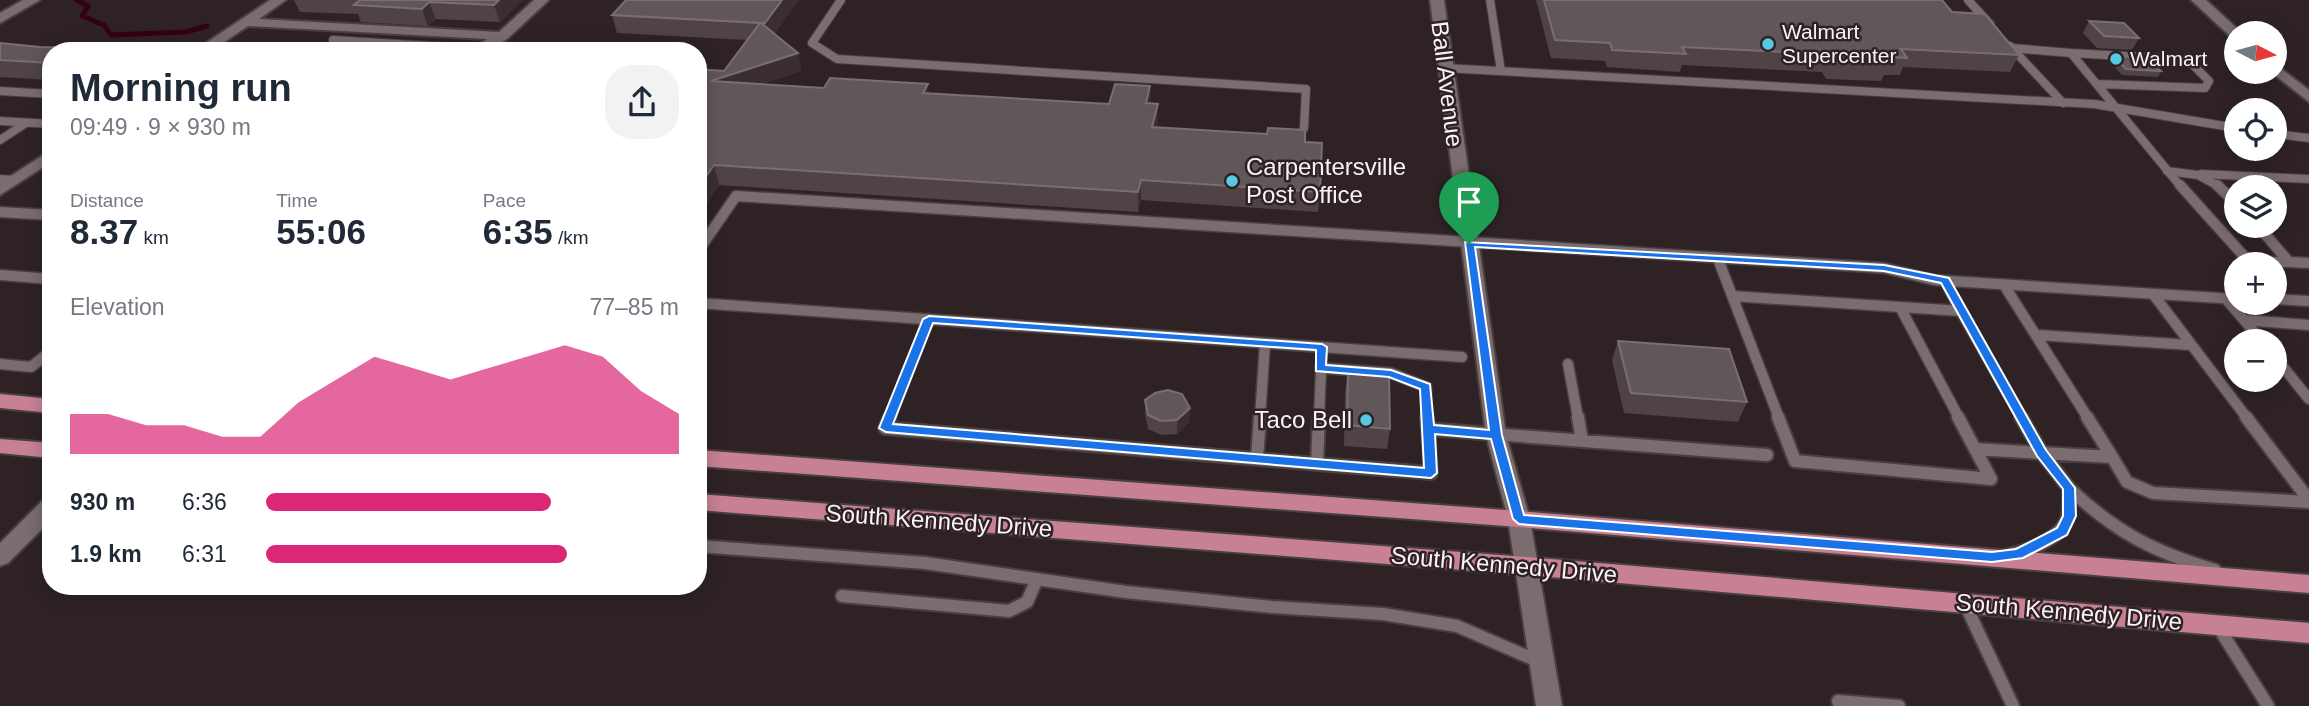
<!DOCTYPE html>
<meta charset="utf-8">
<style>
body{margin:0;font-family:Helvetica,sans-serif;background:#f2f2f3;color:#1f2937;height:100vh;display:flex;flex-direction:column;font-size:26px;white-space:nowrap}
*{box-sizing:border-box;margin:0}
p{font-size:23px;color:#747a83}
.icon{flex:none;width:38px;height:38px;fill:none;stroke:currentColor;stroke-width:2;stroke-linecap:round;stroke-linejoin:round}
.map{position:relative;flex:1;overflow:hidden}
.panel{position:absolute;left:42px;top:42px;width:665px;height:553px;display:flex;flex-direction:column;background:#fff;border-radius:28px;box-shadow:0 4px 18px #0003}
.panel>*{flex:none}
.needle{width:46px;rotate:96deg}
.buttons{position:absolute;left:2224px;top:21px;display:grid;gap:14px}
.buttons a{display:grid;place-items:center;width:63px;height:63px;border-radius:50%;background:#fff;box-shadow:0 4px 18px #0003;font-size:35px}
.pin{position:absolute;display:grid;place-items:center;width:60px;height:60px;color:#fff;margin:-72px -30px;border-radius:50% 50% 50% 0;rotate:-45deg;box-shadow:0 0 7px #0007}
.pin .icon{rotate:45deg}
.round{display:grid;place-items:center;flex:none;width:74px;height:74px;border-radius:28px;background:#f2f2f3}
.summary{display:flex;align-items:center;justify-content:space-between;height:119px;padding:0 28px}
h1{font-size:38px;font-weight:600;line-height:52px}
.figures{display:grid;grid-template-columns:repeat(3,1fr);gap:10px;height:119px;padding:7px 28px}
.figures div{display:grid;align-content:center}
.figures b{font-size:35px;font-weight:600}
.figures small{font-size:19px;font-weight:400}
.figures p{font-size:19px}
.chart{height:196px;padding:14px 28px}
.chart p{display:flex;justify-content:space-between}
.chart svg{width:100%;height:126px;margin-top:7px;fill:#db2777;opacity:.7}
ul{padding:0 28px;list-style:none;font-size:23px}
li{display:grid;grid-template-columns:112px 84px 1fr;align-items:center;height:52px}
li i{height:18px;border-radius:9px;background:#db2777}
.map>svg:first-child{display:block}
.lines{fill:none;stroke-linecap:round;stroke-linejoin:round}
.stream{stroke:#340014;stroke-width:5}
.service-far2-casing{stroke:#483f41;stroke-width:10}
.service-far1-casing{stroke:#483f41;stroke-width:13}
.service-casing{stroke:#483f41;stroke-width:16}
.minor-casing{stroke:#483f41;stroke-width:4}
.tertiary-casing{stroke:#483f41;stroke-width:4}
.primary-casing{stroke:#483f41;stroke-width:4}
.service-far2{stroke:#7a6c6f;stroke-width:8}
.service-far1{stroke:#7a6c6f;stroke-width:10}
.service{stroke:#7a6c6f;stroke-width:12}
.minor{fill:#7a6c6f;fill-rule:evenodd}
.tertiary{fill:#7a6c6f;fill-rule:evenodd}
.primary{fill:#c88095;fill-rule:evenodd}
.wall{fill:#4f4346}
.shaded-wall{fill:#3a2e31}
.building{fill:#615659;stroke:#796e71;stroke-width:2}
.route{fill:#1a73e8;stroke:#fff;stroke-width:2;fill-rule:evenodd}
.poi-dot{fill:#55cae0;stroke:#2e2225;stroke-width:2.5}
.labels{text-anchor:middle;stroke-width:5;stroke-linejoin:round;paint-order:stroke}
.far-poi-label{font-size:21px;fill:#faf2f4;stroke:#2e2225;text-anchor:start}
.street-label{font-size:24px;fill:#faf2f4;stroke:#2e2225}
.poi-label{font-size:24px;fill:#faf2f4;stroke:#2e2225;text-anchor:start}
</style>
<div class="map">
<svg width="2309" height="706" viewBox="0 0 2309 706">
<rect width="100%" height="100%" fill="#2e2225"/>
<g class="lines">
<path class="stream" d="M77,0L88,6L82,16L104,25L111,35L186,32L207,26"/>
<defs>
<path id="service-far2" d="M841,0L812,43L837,59L1306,89L1304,128
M1490,0L1501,71
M1968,0L1990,24
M333,40L480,49
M2010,46L2063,103
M2012,48L2071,53L2181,187
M2071,53L2177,59L2192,64L2209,81L2205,88L2098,84
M1445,68L2094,104L2236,128
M0,91L51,94
M0,121L51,124
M2275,134L2309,138
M0,140L26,123
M2167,171L2198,175L2220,187
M2201,174L2309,179
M0,179L15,180"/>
<path id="service-far1" d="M2180,185L2251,264
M2217,185L2236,203
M0,212L51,215
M698,251L736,196L1884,268L1934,280L2236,299
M1718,259L1779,418
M2248,262H2289L2258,226
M2289,262L2309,263
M0,275L51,279
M1945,281L1961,311L1900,307L1959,418
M2004,285L2088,418
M2153,294L2247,418
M1732,296L1900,307
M2226,299L2262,341
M2275,299L2309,301
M698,303L1462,357
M1961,311L2022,418
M2244,320L2309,325
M2037,335L2191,345
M2275,357L2309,399
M0,364L31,367L51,351
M1568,364L1578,418
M1320,368L1391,373L1426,387L1427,418
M889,418L929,319
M1260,418L1265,343
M1319,418L1322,347"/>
<path id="service" d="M890,417L885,428L1317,464
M1319,417L1317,464L1431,473L1428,429
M1427,417L1428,429L1767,455
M1578,417L1582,441
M1778,417L1795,461L1991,479L1958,417
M2246,417L2309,500
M1975,449L2042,453L2021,417
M2042,453L2112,457L2087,417
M2042,453L2069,488
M2112,457L2127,482L2153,493L2309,502
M1257,459L1260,417
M698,546L925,563L1126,592L1272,607L1383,614L1457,626L1540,662
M2008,555C2026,552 2057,540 2066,522C2070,512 2069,499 2069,488C2115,532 2154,552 2215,570
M842,596L1009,611L1027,602L1037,579
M1965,604L2013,706
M2217,625L2268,706
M1840,706L1838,701L1899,706"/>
<path id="minor" d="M23,0H40L0,23V13Z
M270,0H286L259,19L499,32L534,0H549L507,39L487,51H470L487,39L248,26L211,51H194Z
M1430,0H1444L1506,435L1530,519L1562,706H1536L1508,519L1486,435Z
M51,150V162L0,195V183Z
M51,498V520L8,563L0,566V543L43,500Z"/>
<path id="tertiary" d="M2191,0H2206L2242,33H2236V38L2231,37Z
M2275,64L2309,90V102L2271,72H2275Z"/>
<path id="primary" d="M0,394L51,399V413L0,408Z
M0,439L51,443V458L0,453Z
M698,450L1519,511L2309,575V593L1519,527L698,466Z
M698,494L1527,557L2309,623V643L1527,575L698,510Z"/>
</defs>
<use href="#service-far2" class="service-far2-casing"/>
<use href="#service-far1" class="service-far1-casing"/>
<use href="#service" class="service-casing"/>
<use href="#minor" class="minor-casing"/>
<use href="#tertiary" class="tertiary-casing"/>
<use href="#primary" class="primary-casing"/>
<use href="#service-far2" class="service-far2"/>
<use href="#service-far1" class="service-far1"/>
<use href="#service" class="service"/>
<use href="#minor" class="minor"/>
<use href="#tertiary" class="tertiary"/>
<use href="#primary" class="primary"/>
</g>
<path class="wall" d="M294,0H523L500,22L436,19L428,26L361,22L358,14L300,12Z
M626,0H799L774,34L798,53L801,71L762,84L1109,104L1150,86L1151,104H1158L1157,127L1305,142L1320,192L1318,212L1141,200L1138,212L719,185L698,216L724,71L747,40L617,33L612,15Z
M1536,0H1942L1952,12L2019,55L2010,72L1903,67L1900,75H1884L1881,81L1826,79L1822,72L1682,65L1680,72L1607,67L1605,61L1551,58Z
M2089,21L2139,38L2132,50L2097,48L2083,33Z
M0,43L51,51V80L0,77Z
M2113,56L2161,71L2158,77L2122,75L2110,62Z
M1618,341L1747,402L1738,422L1624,413L1612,360Z
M1348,371L1390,429L1387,449L1344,446L1345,391Z
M1145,400L1190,408L1189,422L1177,434L1161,435L1148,429L1145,414Z"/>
<path class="shaded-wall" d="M499,0H523L500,22L494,5Z
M782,0H799L769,41L765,23Z
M429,2L436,19L428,26L422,9Z
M798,53L801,71L716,100L711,81Z
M928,84L930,102L923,93Z
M1150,86L1151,104L1146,103Z
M1158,104V123L1152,146V127Z
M714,165L719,185L698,216V188Z
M1141,180V200L1138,212V192Z
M1190,408L1189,422L1177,434V420Z"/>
<path class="building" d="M360,0H499L494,5L429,2L422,9L354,5Z
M626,0H782L765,23H761L798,53L711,81L824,88L830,78L928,84L923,93L1109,104L1115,84L1150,86L1146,103L1158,104L1152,127L1267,134L1268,128L1305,130V142L1322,143L1320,192L1141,180L1138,192L714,165L698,188V69L724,71L760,23L612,15Z
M1544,0H1942L1952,12L1985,14L2019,55L1901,49L1907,58L1884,57L1888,63L1833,62L1829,54L1682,47L1686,54L1612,50L1610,43L1555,40Z
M2089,21L2124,23L2139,38L2104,36Z
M0,43L40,47L123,49L120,51H51V63L0,60Z
M2113,56L2149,58L2161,71L2126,69Z
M1618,341L1729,349L1747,402L1631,393Z
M1348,371L1389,375L1390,429L1347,425Z
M1168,390L1182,394L1190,408L1177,420L1161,421L1148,415L1145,400L1155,393Z"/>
<path class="route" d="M1465,242L1884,265L1949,278L2046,450L2075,488L2076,516L2067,535L2023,558L1992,562L1519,524L1513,519L1491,439L1435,434L1437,473L1431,478L886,432L879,428L923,319L929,316L1322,344L1327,347L1326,365L1391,370L1430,384L1434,425L1489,430ZM1475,247L1884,271L1941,283L2037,456L2063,489V516L2057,528L2016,549L1992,552L1524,515L1502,435ZM933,323L1316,350V371L1389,377L1420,389L1424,468L893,424Z"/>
<g class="poi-dot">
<circle cx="1768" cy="44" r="7"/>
<circle cx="2116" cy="59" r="7"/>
<circle cx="1232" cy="181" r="7"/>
<circle cx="1366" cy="420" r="7"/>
</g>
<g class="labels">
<g class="far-poi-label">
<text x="1782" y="39">Walmart<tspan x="1782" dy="24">Supercenter</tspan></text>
<text x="2130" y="66">Walmart</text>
</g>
<g class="street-label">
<text transform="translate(1447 84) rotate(83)" y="8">Ball Avenue</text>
<text transform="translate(939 521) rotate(4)" y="8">South Kennedy Drive</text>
<text transform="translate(1504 565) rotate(5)" y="8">South Kennedy Drive</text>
<text transform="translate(2069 612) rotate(5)" y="8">South Kennedy Drive</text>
</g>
<g class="poi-label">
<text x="1246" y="175">Carpentersville<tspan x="1246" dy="28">Post Office</tspan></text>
<text x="1352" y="428" text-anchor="end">Taco Bell</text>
</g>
</g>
</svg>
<div class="buttons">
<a><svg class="needle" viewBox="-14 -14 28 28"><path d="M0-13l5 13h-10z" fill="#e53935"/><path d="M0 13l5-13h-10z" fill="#747a83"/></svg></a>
<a><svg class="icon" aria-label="locate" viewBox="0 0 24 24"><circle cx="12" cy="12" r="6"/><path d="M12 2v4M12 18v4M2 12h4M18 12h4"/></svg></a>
<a><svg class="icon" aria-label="layers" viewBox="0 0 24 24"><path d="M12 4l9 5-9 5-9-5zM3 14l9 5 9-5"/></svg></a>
<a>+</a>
<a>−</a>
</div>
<div class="pin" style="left:1469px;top:244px;background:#1e9e55"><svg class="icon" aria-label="arrive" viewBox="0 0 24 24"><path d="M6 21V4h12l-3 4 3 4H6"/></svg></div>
<section class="panel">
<div class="summary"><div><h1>Morning run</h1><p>09:49 · 9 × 930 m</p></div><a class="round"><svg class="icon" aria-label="share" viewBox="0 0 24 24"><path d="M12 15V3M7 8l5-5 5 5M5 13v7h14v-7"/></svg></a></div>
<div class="figures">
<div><p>Distance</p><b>8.37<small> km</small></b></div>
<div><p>Time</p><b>55:06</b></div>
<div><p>Pace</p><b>6:35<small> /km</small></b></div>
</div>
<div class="chart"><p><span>Elevation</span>77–85 m</p>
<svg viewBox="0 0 160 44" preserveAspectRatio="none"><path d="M0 44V30L10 30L20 34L30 34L40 38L50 38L60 26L70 18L80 10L90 14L100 18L110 14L120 10L130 6L140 10L150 22L160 30V44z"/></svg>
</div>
<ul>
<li><b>930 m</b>6:36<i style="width:69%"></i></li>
<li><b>1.9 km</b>6:31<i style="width:73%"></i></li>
</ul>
</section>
</div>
